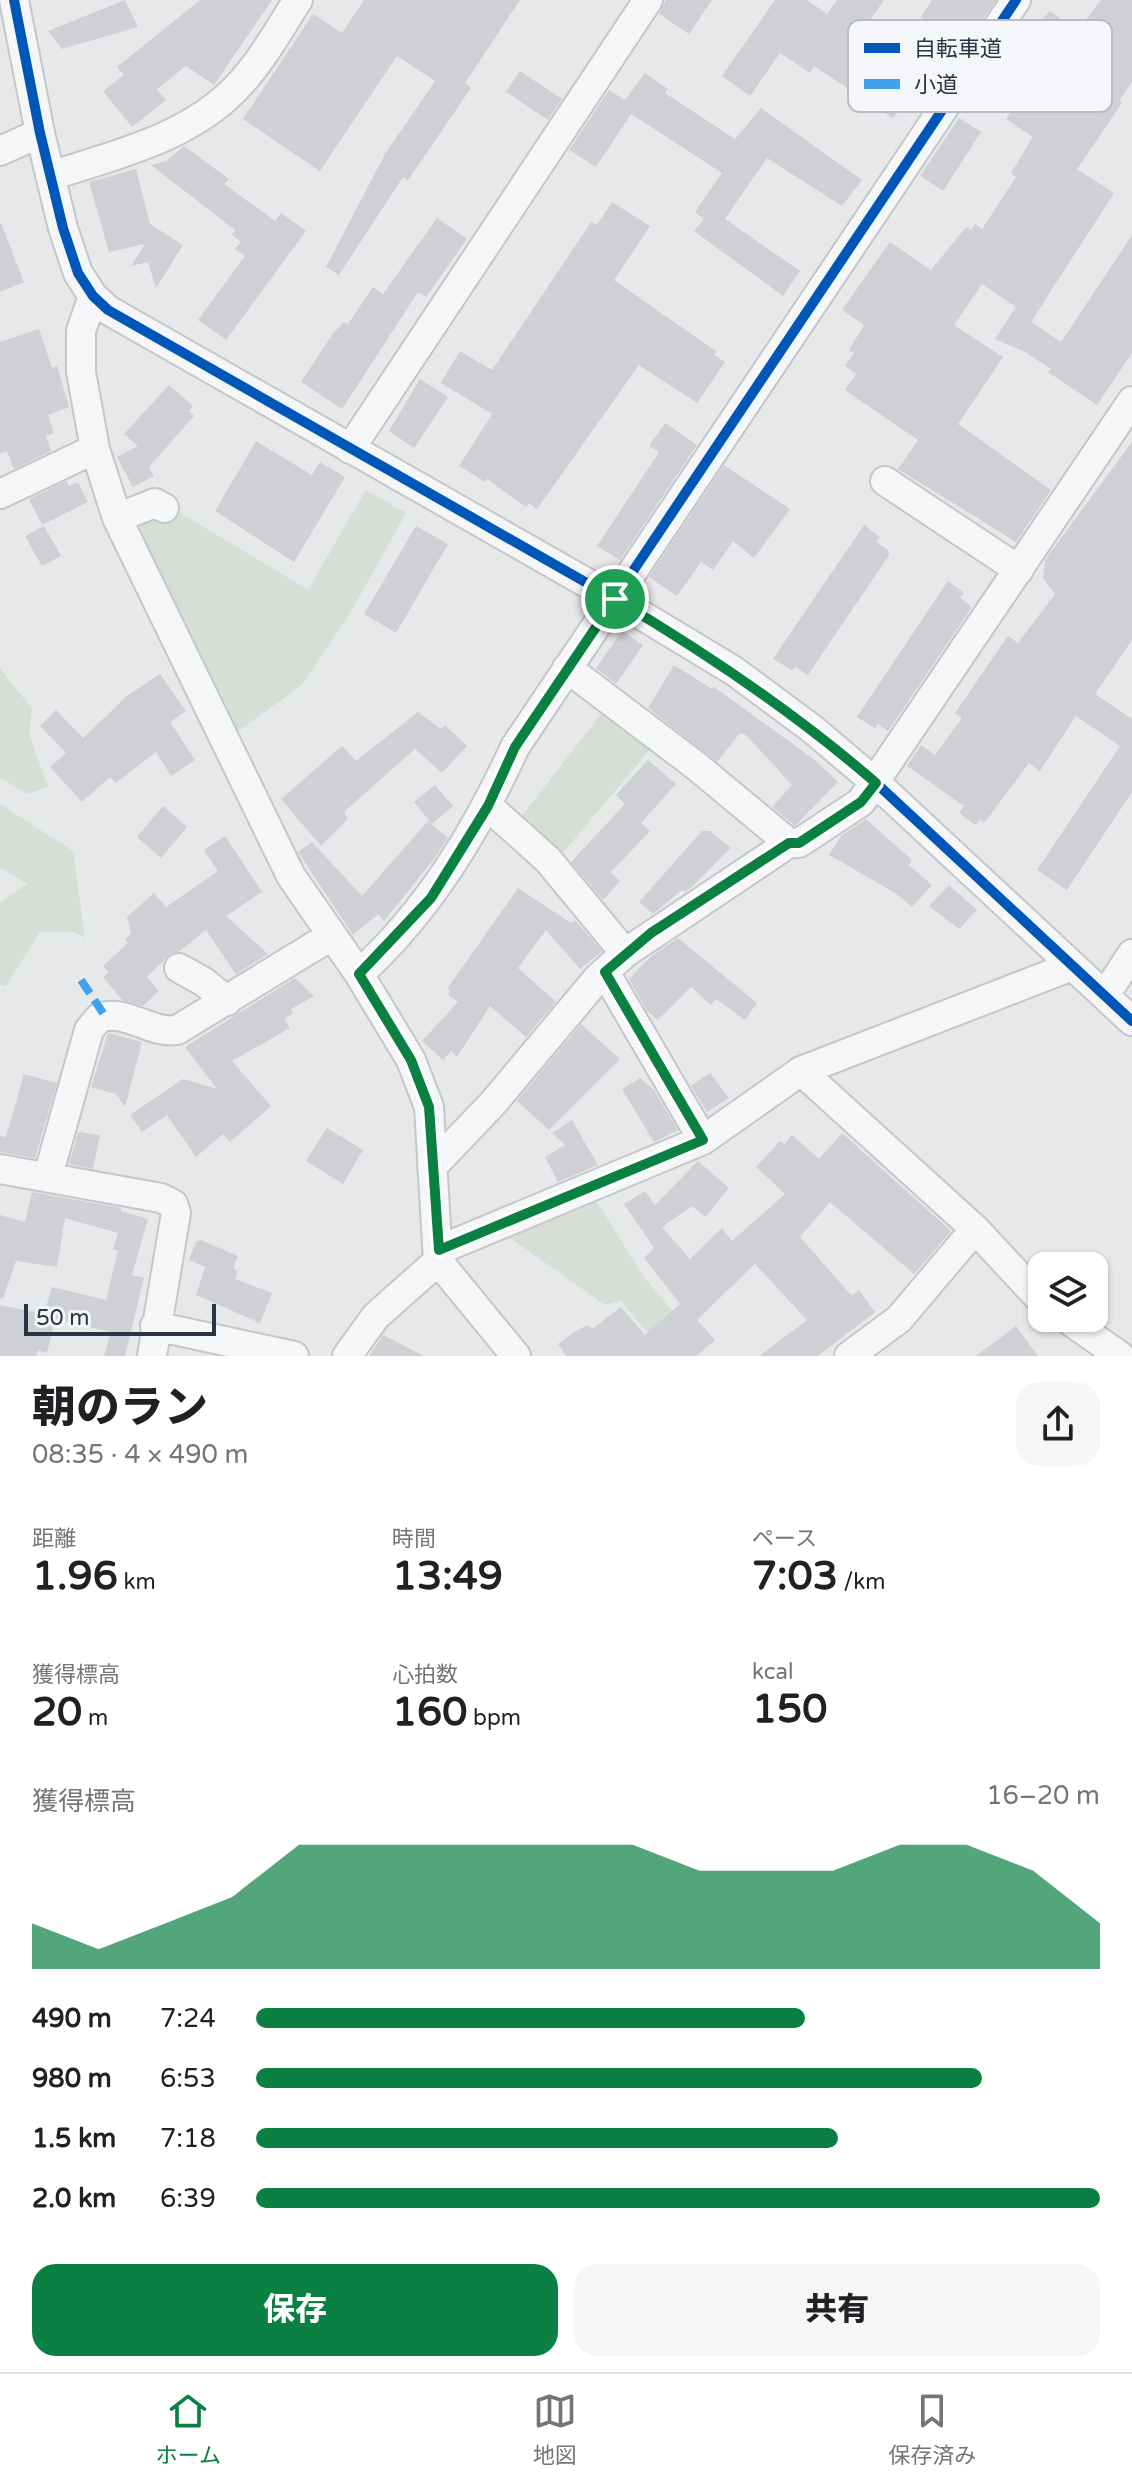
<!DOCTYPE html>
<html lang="ja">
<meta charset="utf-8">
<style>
body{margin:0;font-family:"Varela Round","Noto Sans JP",sans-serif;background:#f6f6f6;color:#202124;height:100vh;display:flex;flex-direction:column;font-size:30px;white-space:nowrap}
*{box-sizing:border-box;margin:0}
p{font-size:26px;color:#757577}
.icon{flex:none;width:44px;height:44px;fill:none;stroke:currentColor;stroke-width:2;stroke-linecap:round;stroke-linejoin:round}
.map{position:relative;height:1356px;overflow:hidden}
.drawer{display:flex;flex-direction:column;background:#fff;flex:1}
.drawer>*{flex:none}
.fabs{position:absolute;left:1028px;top:1252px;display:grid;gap:16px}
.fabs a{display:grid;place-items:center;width:80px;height:80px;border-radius:16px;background:#fff;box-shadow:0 2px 6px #0004;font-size:40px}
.scale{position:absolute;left:24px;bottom:20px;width:192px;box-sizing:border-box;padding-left:8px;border:4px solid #2b3445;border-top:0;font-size:22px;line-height:28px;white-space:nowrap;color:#2b3445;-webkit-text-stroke:6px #f4f6f9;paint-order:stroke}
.pin{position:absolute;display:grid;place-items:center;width:68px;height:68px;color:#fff;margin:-34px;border:4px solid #fff;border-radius:50%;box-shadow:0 2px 8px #0007}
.round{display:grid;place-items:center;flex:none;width:84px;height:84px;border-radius:24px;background:#f6f6f6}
.head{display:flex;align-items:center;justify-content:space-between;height:136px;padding:0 32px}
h1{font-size:44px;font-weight:800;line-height:60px}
.metrics{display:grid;grid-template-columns:repeat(3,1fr);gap:12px;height:136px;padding:8px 32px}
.metrics div{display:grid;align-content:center}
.metrics b{font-size:40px;font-weight:800}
.metrics small{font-size:22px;font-weight:400}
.metrics p{font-size:22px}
.chart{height:224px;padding:16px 32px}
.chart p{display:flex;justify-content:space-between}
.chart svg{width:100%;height:144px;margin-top:8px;fill:#0b8043;opacity:.7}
.button{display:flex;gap:16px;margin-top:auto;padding:16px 32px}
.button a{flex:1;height:92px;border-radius:24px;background:#0b8043;color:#fff;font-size:32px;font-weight:800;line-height:92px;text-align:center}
.button a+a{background:#f6f6f6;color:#202124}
ul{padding:0 32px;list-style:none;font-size:26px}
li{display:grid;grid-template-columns:128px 96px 1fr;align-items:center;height:60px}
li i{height:20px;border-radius:10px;background:#0b8043}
.tabs{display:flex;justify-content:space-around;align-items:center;height:112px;border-top:2px solid #e0e0e0;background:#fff;font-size:22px;color:#757577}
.tabs a{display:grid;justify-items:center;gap:4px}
.tabs .selected{color:#0b8043}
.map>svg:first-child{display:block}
.green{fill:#d6ded6}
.building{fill:#ced0d3}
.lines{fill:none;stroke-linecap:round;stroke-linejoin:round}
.minor-casing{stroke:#c4c6c8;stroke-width:32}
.minor{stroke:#f5f6f7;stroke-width:28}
.quiet{stroke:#3ea3ec;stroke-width:8;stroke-dasharray:16 8;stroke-linecap:butt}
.cycleway-casing{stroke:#f4f6f9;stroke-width:15}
.cycleway{stroke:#0057b8;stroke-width:10}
.route-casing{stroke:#fff;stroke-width:16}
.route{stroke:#0b8043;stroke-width:10}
.key{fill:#f4f6f9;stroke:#b8bcc3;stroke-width:2}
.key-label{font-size:22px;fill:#2b3445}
</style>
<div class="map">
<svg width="1132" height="1356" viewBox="0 0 1132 1356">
<rect width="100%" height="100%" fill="#e6e8ea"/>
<path class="green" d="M366,490L406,513L349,615L302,685L234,734L132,519L174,509L308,590Z
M0,668L32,709L29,734L48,787L27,794L0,778Z
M605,709L653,746L561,855L520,818Z
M0,804L73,851L85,938L75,932H40L6,986L0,984V903L27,884L0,867Z
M594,1197L643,1276L674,1313L650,1336L621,1301L605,1305L503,1233Z"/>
<path class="building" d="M125,0L138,27L62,49L48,31Z
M200,0H272L214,85L186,66L157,89L166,100L132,127L103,91L124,75L117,67Z
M364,0H520L465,83L471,88L408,180L403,177L339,275L326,267L385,154L435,81L397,56L320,171L243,119L313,14L342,33Z
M666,0H712L689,34L659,14Z
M775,0H807L827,14L837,0H884L851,47L886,71L924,20L921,17L932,0H996L963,48L951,40L893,118L814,66L810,73L780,53L750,96L722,76Z
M1101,0H1132V82L1119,101L1122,103L1077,169L1114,193L1031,322L1061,342L1132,235V353L1097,405L1048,372L1051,369L1025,352L995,339L1016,307L982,284L954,325L1003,357L958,424L1051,490L1016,542L898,469L918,440L845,390L856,374L845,366L854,353L849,350L864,325L842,310L890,242L931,270L966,227L971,230L975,224L982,229L1016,177L1011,173L1033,137L1006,119L1018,101L1014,99L1040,59L1018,45L1050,11L1077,31Z
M520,71L562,99L548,120L506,92Z
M645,73L668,89L665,93L735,139L761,108L862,180L842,206L767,158L725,219L800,271L783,296L694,231L704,219L695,212L722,173L631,114L596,167L569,150L609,90L625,100Z
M959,118L981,132L943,191L920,176Z
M184,146L229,179L224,184L275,221L281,213L306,231L226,340L198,320L245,256L235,249L241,242L232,235L235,230L151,165L166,161Z
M136,169L150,224L183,245L156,288L148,262L131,266L145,244L109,252L89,182Z
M612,202L650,226L614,280L717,352L714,355L725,362L697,403L639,365L537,509L529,503L526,507L487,479L485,482L459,466L492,414L441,383L460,351L492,370L591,222L597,225Z
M437,218L467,239L426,297L418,292L342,409L301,382L333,333L344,322L348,324L373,287L383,294Z
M1,223L24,282L0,292V224Z
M39,329L52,368L57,366L69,407L48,415L54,433L46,436L51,451L14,469L7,451L0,454V342Z
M420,379L448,397L414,448L389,431Z
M169,385L193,406L189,411L194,416L149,467L154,476L133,487L117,457L138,446L124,434Z
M665,423L697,445L620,560L597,546L659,452L649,446Z
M256,441L312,475L320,462L345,477L294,562L215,511Z
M1132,442V640L1095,694L1132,719V792L1067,890L1037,870L1120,746L1076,716L1040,771L1029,763L985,822L980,820L975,825L959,813L964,806L907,766L921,745L935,755L962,718L955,713L1008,636L1018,643L1055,594L1043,578L1045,560Z
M724,465L790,509L754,558L733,541L713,570L701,562L677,596L649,577Z
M66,481L69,486L78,482L88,502L42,525L29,499Z
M864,525L880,537L876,542L888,550L889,555L808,675L795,667L792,670L773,659Z
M44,526L61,556L42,566L25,536Z
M416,526L448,544L396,633L364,614Z
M948,581L964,593L960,598L972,607L888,731L878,724L875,728L857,717Z
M622,631L643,645L616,684L596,668Z
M674,665L712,689L714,687L815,760L838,782L795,826L772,807L792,785L746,735L740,733L717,762L648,708Z
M160,674L186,711L170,722L195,760L171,776L156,752L116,783L110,777L82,802L50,767L66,753L40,726L56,710L83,738L127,696Z
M418,712L441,729L445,725L467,746L442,773L415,749L344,812L348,819L321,846L281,799L342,746L356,761Z
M648,760L676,784L641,823L650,831L611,872L620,881L603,900L571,862L625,804L616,795Z
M435,785L453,806L432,824L414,802Z
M163,806L187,827L161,858L137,837Z
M866,819L912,860L909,865L932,885L912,907L897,894L829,855L841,836Z
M428,821L448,838L434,859L384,921L378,914L353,935L298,852L312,842L362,896Z
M702,831H710L731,848L692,887L685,892L682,890L653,914L639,902Z
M225,836L262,892L226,916L268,954L236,974L206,930L180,951L170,954L147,977L159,991L143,1006L122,1000L103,977L109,972L103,966L128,943L125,939L131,934L127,917L154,893L166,907L218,871L204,850Z
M949,885L977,910L959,929L929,906Z
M518,888L571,923L575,920L602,951L580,969L546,930L518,968L556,1002L526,1037L490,1006L457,1057L451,1051L443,1060L422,1041L458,1002L448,995L450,991L447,989Z
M678,938L757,1003L745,1020L716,999L711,1005L691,987L658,1020L647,1011L629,979L650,957Z
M295,978L314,996L291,1009L293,1013L284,1019L290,1028L232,1061L271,1106L230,1142L223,1134L196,1157L167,1115L142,1132L130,1115L183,1079L217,1089L185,1047Z
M581,1024L620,1059L549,1130L517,1101Z
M108,1033L142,1042L125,1107L116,1094L91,1087Z
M710,1073L729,1098L707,1112L691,1086Z
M24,1074L57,1083L35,1158L0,1152V1136L6,1137Z
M640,1078L654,1090L678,1130L654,1142L622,1089Z
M572,1120L598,1165L558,1182L545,1157L565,1145L552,1133Z
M327,1128L363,1150L343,1184L306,1161Z
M78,1132L100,1135L93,1169L69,1164Z
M842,1133L951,1231L914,1274L830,1202L800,1237L852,1296L859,1290L875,1312L818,1356H759L807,1320L755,1264L697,1320L715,1340L696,1356H566L558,1344L577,1330L588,1325L592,1329L621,1307L645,1335L680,1304L644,1258L654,1248L624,1204L645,1191L655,1205L698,1161L729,1188L705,1217L692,1206L662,1227L690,1259L722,1228L732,1241L785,1194L756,1167L780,1141L784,1144L792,1135L819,1159Z
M32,1192L121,1208V1211L148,1219L132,1275L144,1278L125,1356H104L111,1332L55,1319L47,1353L38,1350L36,1356H0V1305L44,1314L52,1287L106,1300L118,1251L113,1249L118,1233L65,1218L57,1267L16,1261L3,1298H0V1215L25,1222Z
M201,1240L238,1256L233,1268L238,1272L235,1279L272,1293L260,1323L196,1295L205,1267L189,1260L196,1242Z
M1016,1326L1038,1356H976Z
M383,1335L424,1356H369Z"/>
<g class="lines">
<defs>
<path id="minor" d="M14,0L40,133L63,228L78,273L93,296L108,310L615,599L734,671L811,728L876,783L1132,1021
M0,151L40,133
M50,176C115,155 190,138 238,86C262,61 279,29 298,0
M93,296L81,331V372L95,449L117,518L291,876L359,974L411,1060L429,1107L438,1261L516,1356
M350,449L648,0
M885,481L1019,570
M0,494L95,449
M117,518L155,503L164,508
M567,668L695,765L789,843
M488,806L548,860L625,953
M179,968L204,982L227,1001
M605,972L703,1140
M359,974C429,910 476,832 515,747L1016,0
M1105,995L1132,954
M801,1071L975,1229L1042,1301
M432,1167L494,1102L597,979L625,953L789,843H799L861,802L1132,401
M0,1169L161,1198L173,1204L176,1213L152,1356
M48,1176L89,1030L99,1018C125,1008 150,1034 177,1030L331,936
M439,1250L703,1140L801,1071L1072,966
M1066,1318L1120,1356
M155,1326L294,1356
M347,1356L376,1316L438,1261
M849,1356L899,1319L975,1229"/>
</defs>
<use href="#minor" class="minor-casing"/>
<use href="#minor" class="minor"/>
<path class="quiet" d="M81,980L105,1016"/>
<defs>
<path id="cycleway" d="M14,0L40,133L63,228L78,273L93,296L108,310L615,599L734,671L811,728L876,783L1132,1021
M359,974C429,910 476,832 515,747L1016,0"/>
</defs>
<use href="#cycleway" class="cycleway-casing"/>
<use href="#cycleway" class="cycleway"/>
</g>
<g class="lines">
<defs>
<path id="route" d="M615,599C708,654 794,712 876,783L861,802L799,843H789L651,933L605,972L703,1140L439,1250L429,1107L411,1060L359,974L431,898L488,806L515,747Z"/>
</defs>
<use href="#route" class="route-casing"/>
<use href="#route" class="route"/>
</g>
<rect x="848" y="20" width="264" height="92" rx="12" class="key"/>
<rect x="864" y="43" width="36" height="10" fill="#0057b8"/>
<rect x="864" y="79" width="36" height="10" fill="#3ea3ec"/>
<g class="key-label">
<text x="914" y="56">自転車道</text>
<text x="914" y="92">小道</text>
</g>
</svg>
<div class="fabs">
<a><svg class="icon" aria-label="layers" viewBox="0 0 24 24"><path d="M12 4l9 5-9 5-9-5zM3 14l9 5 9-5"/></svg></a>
</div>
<div class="scale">50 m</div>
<div class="pin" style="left:615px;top:599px;background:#1e9e55"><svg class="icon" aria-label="arrive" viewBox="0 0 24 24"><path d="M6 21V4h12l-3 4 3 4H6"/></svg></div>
</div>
<section class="drawer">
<div class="head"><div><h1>朝のラン</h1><p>08:35 · 4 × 490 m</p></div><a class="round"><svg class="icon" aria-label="share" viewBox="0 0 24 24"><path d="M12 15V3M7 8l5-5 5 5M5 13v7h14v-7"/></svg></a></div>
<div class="metrics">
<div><p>距離</p><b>1.96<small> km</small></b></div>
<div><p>時間</p><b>13:49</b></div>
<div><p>ペース</p><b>7:03<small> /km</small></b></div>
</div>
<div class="metrics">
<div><p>獲得標高</p><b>20<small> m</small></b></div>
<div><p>心拍数</p><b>160<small> bpm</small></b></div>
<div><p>kcal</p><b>150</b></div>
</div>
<div class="chart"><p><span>獲得標高</span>16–20 m</p>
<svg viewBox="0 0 160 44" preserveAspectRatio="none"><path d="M0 44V30L10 38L20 30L30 22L40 6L50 6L60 6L70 6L80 6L90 6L100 14L110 14L120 14L130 6L140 6L150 14L160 30V44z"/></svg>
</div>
<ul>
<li><b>490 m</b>7:24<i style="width:65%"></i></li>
<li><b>980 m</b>6:53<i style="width:86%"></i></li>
<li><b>1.5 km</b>7:18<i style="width:69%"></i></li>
<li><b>2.0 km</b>6:39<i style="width:100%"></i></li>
</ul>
<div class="button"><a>保存</a><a>共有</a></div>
</section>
<nav class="tabs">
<a class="selected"><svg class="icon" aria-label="home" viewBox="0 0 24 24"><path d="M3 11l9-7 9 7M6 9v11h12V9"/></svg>ホーム</a>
<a><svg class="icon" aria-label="map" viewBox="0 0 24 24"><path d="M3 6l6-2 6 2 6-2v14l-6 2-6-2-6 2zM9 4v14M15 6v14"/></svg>地図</a>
<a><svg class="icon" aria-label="saved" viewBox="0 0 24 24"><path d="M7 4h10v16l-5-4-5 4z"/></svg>保存済み</a>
</nav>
